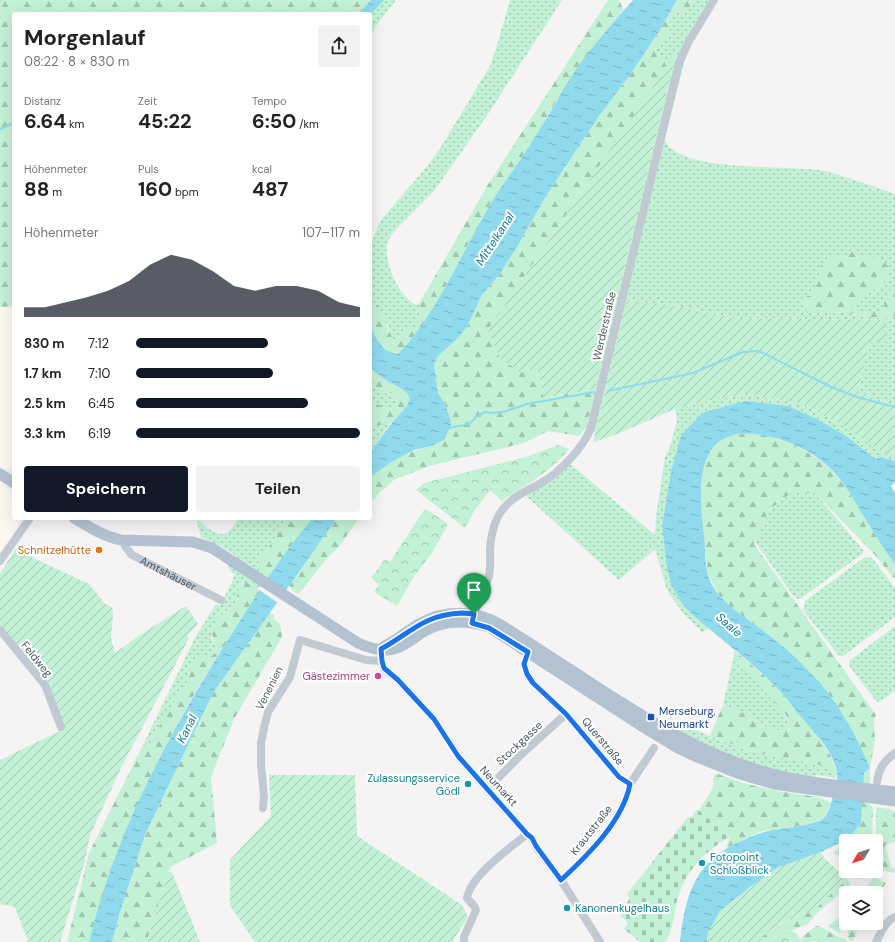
<!DOCTYPE html>
<html lang="de">
<meta charset="utf-8">
<style>
body{margin:0;font-family:"DM Sans",sans-serif;background:#f2f2f2;color:#222;height:100vh;display:flex;flex-direction:column;font-size:15px;white-space:nowrap}
*{box-sizing:border-box;margin:0}
p{font-size:13px;color:#767676}
.icon{flex:none;width:22px;height:22px;fill:none;stroke:currentColor;stroke-width:2;stroke-linecap:round;stroke-linejoin:round}
.map{position:relative;flex:1;overflow:hidden}
.panel{position:absolute;left:12px;top:12px;width:360px;height:508px;display:flex;flex-direction:column;background:#fff;border-radius:4px;box-shadow:0 4px 16px #0002}
.panel>*{flex:none}
.needle{width:26px;rotate:231deg}
.buttons{position:absolute;left:839px;top:834px;display:grid;gap:8px}
.buttons a{display:grid;place-items:center;width:44px;height:44px;border-radius:4px;background:#fff;box-shadow:0 4px 16px #0002;font-size:20px}
.pin{position:absolute;display:grid;place-items:center;width:34px;height:34px;color:#fff;margin:-41px -17px;border-radius:50% 50% 50% 0;rotate:-45deg;box-shadow:0 0 4px #0007}
.pin .icon{rotate:45deg}
.round{display:grid;place-items:center;flex:none;width:42px;height:42px;border-radius:4px;background:#f2f2f2}
.overview{display:flex;align-items:center;justify-content:space-between;height:68px;padding:0 12px}
h1{font-size:22px;font-weight:700;line-height:30px}
.metrics{display:grid;grid-template-columns:repeat(3,1fr);gap:6px;height:68px;padding:4px 12px}
.metrics div{display:grid;align-content:center}
.metrics b{font-size:20px;font-weight:700}
.metrics small{font-size:11px;font-weight:400}
.metrics p{font-size:11px}
.chart{height:112px;padding:8px 12px}
.chart p{display:flex;justify-content:space-between}
.chart svg{width:100%;height:72px;margin-top:4px;fill:#111827;opacity:.7}
.primary-button{display:flex;gap:8px;margin-top:auto;padding:8px 12px}
.primary-button a{flex:1;height:46px;border-radius:4px;background:#111827;color:#fff;font-size:16px;font-weight:700;line-height:46px;text-align:center}
.primary-button a+a{background:#f2f2f2;color:#222}
ul{padding:0 12px;list-style:none;font-size:13px}
li{display:grid;grid-template-columns:64px 48px 1fr;align-items:center;height:30px}
li i{height:10px;border-radius:5px;background:#111827}
.map>svg:first-child{display:block}
.commercial{fill:#fdf9ef}
.grass{fill:url(#grass-dots)}
.forest{fill:url(#forest-firs)}
.cemetery{fill:url(#cemetery-stones)}
.park{fill:url(#park-crowns)}
.garden{fill:url(#garden-furrows)}
.water{fill:url(#water-ripples)}
.pier{fill:#f5f3f3}
.lines{fill:none;stroke-linecap:round;stroke-linejoin:round}
.stream{stroke:#90daee;stroke-width:2}
.minor{stroke:#c1cad2;stroke-width:8}
.major{stroke:#b3c2d1;stroke-width:11}
.route-casing{stroke:#fff;stroke-width:8}
.route{stroke:#1a73e8;stroke-width:5}
.food-dot{fill:#e8710a;stroke:#fff;stroke-width:1.5}
.hotel-dot{fill:#d1479c;stroke:#fff;stroke-width:1.5}
.transit-dot{fill:#1a4fb4;stroke:#fff;stroke-width:1.5}
.culture-dot{fill:#0f9aa8;stroke:#fff;stroke-width:1.5}
.labels{text-anchor:middle;stroke-width:4;stroke-linejoin:round;paint-order:stroke}
.street-label{font-size:11px;fill:#4a5661;stroke:#fff}
.food-label{font-size:11px;fill:#c56008;stroke:#fff;text-anchor:end}
.hotel-label{font-size:11px;fill:#b23c85;stroke:#fff;text-anchor:end}
.transit-label{font-size:11px;fill:#164399;stroke:#fff;text-anchor:start}
.culture-label{font-size:11px;fill:#0d838f;stroke:#fff;text-anchor:start}
.water-label{font-size:12px;font-style:italic;fill:#0c7c9b;stroke:#fff}
</style>
<div class="map">
<svg width="895" height="942" viewBox="0 0 895 942">
<defs>
<pattern id="grass-dots" width="8" height="8" patternUnits="userSpaceOnUse"><rect width="8" height="8" fill="#c3f1d5"/><path d="M2 2h.1M6 6h.1" fill="none" stroke="#a0c6b0" stroke-width="1.8" stroke-linecap="round"/></pattern>
<pattern id="forest-firs" width="22" height="20" patternUnits="userSpaceOnUse"><rect width="22" height="20" fill="#c3f1d5"/><path d="M5 1l3.5 6h-7zM16 11l3.5 6h-7z" fill="#a0c6b0"/></pattern>
<pattern id="cemetery-stones" width="16" height="16" patternUnits="userSpaceOnUse"><rect width="16" height="16" fill="#c3f1d5"/><path d="M2 7V4a2 2 0 0 1 4 0v3zM10 15v-3a2 2 0 0 1 4 0v3z" fill="#a0c6b0"/></pattern>
<pattern id="park-crowns" width="20" height="18" patternUnits="userSpaceOnUse"><rect width="20" height="18" fill="#c3f1d5"/><path d="M2 6a3 3 0 1 1 6 0M12 15a3 3 0 1 1 6 0" fill="none" stroke="#a0c6b0"/></pattern>
<pattern id="garden-furrows" width="10" height="10" patternUnits="userSpaceOnUse"><rect width="10" height="10" fill="#c3f1d5"/><path d="M-1 1l2-2M0 10L10 0M9 11l2-2" fill="none" stroke="#a0c6b0"/></pattern>
<pattern id="water-ripples" width="26" height="14" patternUnits="userSpaceOnUse"><rect width="26" height="14" fill="#90daee"/><path d="M2 4q2-2 4 0t4 0M15 11q2-2 4 0t4 0" fill="none" stroke="#78b4c4"/></pattern>
</defs>
<rect width="100%" height="100%" fill="#f5f3f3"/>
<path class="commercial" d="M14,306V472L0,465V307Z
M0,483L14,493V518H22L0,552Z"/>
<path class="grass" d="M367,0H396L376,26L370,37V14H354Z
M510,0H562L488,114L434,191L391,235C390,238 388,241 387,244C384,261 399,300 418,305L419,304L421,317L415,328L401,335V341H395L390,336L388,326L375,303L370,301V246L381,220L424,170L439,150L490,66L495,52Z
M697,0H715L698,28L686,55L665,139C675,174 794,164 825,171C833,172 841,176 848,178C864,183 879,188 895,194V286L883,298L884,306L883,311H858L854,306L859,297L874,290L852,252L842,257L829,258L817,283L808,312C821,312 835,312 849,313C866,315 877,321 895,316V406L858,391L870,341L887,320L735,318L672,305L628,300L595,432L586,427L675,58L673,57L666,68L665,62L654,49L655,44L670,33V20L675,11L688,10Z
M370,375C374,381 377,387 383,391C387,393 391,394 395,397L396,403L393,408C385,410 378,402 370,404Z
M746,394L803,404L843,426L872,446L885,453L895,456V461L881,457L875,459L849,438L819,420L671,471L662,526L667,568L671,585L683,605L709,629L705,630L703,633L682,612L667,590L655,549L619,580L526,496L569,463L655,535L656,517L665,457L670,447L677,421L675,409L712,400Z
M370,415L371,417L387,425L391,423L370,453Z
M791,493H815L864,551L862,554L800,599L795,598L755,542L770,509Z
M196,518C204,525 218,540 229,531C233,528 236,522 239,518H289L265,552L257,565C260,570 265,574 271,574L259,592L257,587L237,595L238,602L235,606L224,612L211,637L217,648C212,659 200,663 190,669L189,678L185,686L181,689L175,698L173,706L150,744L141,749L196,636L216,604L220,606L231,584L235,574L231,572L228,566L235,555L218,545L201,537Z
M865,557L872,558L895,588V617L843,656H839L803,610L805,601Z
M895,626V691L881,701L877,702L850,667L849,661Z
M733,660L760,686L788,717L790,728L785,730H772L746,714L723,705Z
M688,722L696,730L710,736L754,752L825,766L834,775L837,774L836,778L816,775L813,778L768,770L679,734Z"/>
<path class="forest" d="M0,0H367L354,14H14V306L0,307Z
M608,0H619L623,9L621,13L603,34L556,101L536,136L485,212L441,295L426,322L398,354L390,353L381,345L375,335L370,324V301C387,307 384,330 395,341H401V335L404,330L410,327L415,328L421,317L419,304L457,238L487,186Z
M677,0H697L688,10L675,11L670,20V33L663,42L656,44L654,49C661,55 665,58 666,68L488,330L537,368L544,398L595,389L586,427L579,436L548,431L524,443L433,465L395,479L379,493L370,504V477C388,462 408,451 431,446L450,418L445,404L438,393L434,365L438,356L457,339L467,327L482,295L500,274L517,247L546,196L599,116L630,75L660,30Z
M852,252L882,260L891,269L887,281L874,290L859,297L854,306L858,311H882L884,306L883,298L895,286V316C876,321 867,315 849,313C835,312 821,312 807,312C804,307 803,302 807,296H812L817,283L821,264L829,258L842,257Z
M370,370L380,375L387,381L403,388L410,396L407,406L391,423L387,425H375L373,423L370,415V404C378,402 385,409 393,408L396,403L395,397L390,393L377,390C376,382 370,378 370,370Z
M752,433L775,437L793,444L814,456L830,468L845,486L888,555L895,564V580L875,555L815,493H791L770,509L754,544L876,715L874,720L875,742L870,768V805L873,808L872,841H846V860L834,853L861,824L864,773L870,768L847,721L825,689L798,661L779,644L730,607L719,595L708,575L700,509L702,472L705,461L711,451L718,442L725,437L736,434Z
M289,518H313L271,574C265,574 260,570 257,565L265,552Z
M337,518H359L339,547L328,557L299,594L294,592L289,585Z
M245,583C252,583 256,585 259,592C240,621 220,651 202,681C178,720 158,761 139,802C119,848 101,894 89,942H67L89,853L141,749L150,744L168,710C168,709 172,706 173,706C174,703 174,699 175,697C179,690 186,686 188,679C193,667 187,664 201,655L209,658L214,654L217,648C209,632 210,622 225,612C230,608 235,607 238,602L237,595L239,586Z
M269,613L275,615L273,618L280,624L282,637L234,719L211,777L217,843L172,866L168,872L147,942H112L120,912L145,835L213,693Z
M734,650L767,678L791,702L799,714L817,735L832,758L837,774L834,775L825,766L754,752L710,736L723,705L746,714L772,730H785L790,728L788,717L760,686L733,660Z
M718,774L743,783L777,791L818,797L832,803L823,819L814,823L782,829L762,831L726,848L730,837L699,811L713,787L714,775Z
M876,807L889,809L895,812V842L885,845L891,868H895V873L879,870L876,867Z
M874,877L886,883L876,898V893H863Z
M847,879L851,884L816,914L808,924L790,931L786,930L766,942H761L762,936L783,923L815,909Z
M846,912V923H860L853,941L848,939V930L842,929L839,933L828,926Z
M816,926C825,927 829,933 837,936C841,938 844,938 848,942H801L800,941L802,937Z"/>
<path class="cemetery" d="M697,809L730,837C702,852 682,875 676,906C673,919 673,931 665,942H640L624,929L628,923L620,915L630,898L627,894L684,822L688,817H692Z"/>
<path class="park" d="M558,445L569,449C552,470 530,483 507,497L502,501L490,490L475,510L465,528L416,490L423,484L432,481L529,456Z
M426,509L448,524L432,553L413,578L397,606L374,592L379,585L371,578L385,559L390,562L424,510Z
M786,930L796,933L801,942H766Z"/>
<path class="garden" d="M673,57L675,58L595,389L544,398L537,368L521,372L500,359L488,330Z
M627,300L672,305L735,318L887,320L886,342L870,341L858,391L895,406V456L885,453L872,446L843,426L803,404L746,394L712,400L675,409L615,435L593,442Z
M16,548L25,554L89,584L105,604L112,607L113,615L111,638L115,653L137,637L186,606L198,624L187,636L189,638L120,770L90,835L85,861L60,942H28L15,907L0,904V760L66,728L62,723L48,686L0,626V574Z
M269,775H355L357,836L462,905L468,917L452,942H255L230,906V860L271,816Z
M821,852L824,858L847,879L815,909L782,923L762,936L761,942H707L708,933L720,911L750,887L777,868Z
M168,872H172L200,942H147Z"/>
<path class="water" d="M371,0H384L370,15L359,14Z
M633,0H677L660,30L630,75L599,116L546,196L517,247L500,274L482,295L467,327L457,339L438,356L434,365L438,393L445,404L450,418L451,425L444,440L431,446L414,450L393,461L370,477V453L394,420L407,406L410,397C403,388 399,387 389,382C382,378 377,373 370,369V324C376,338 382,353 398,354C437,313 457,262 485,213C500,187 519,163 535,137C550,114 563,88 579,65C596,42 614,21 633,0Z
M745,401L788,406L819,420L849,438L875,459L881,457L895,461V482L891,486L895,493V564L888,555C878,539 868,523 858,507C850,493 841,478 829,467C810,450 787,439 762,435C694,423 698,487 704,535C705,547 705,564 708,575C715,598 736,611 754,624C770,636 786,648 800,662C808,671 818,680 825,689C844,713 858,740 870,768L864,773L861,824L846,840L821,852L777,868L750,887L720,911L708,933L707,942H680C685,897 694,862 739,842C751,837 761,832 773,830C783,829 817,824 823,819C829,813 832,802 833,794C835,788 838,779 837,773C834,752 815,733 802,718C794,709 789,700 781,692C754,663 721,640 692,614L683,605L671,585L667,568L662,526L671,471L681,436L702,413Z
M313,518H337L213,693L145,835L120,912L112,942H89C116,829 174,724 236,627C260,590 284,551 313,518Z"/>
<path class="pier" d="M266,577L287,591L278,603L258,589Z"/>
<g class="lines">
<path class="stream" d="M0,129L14,123
M608,391L693,373L743,352L759,351L831,387L860,398L895,407
M449,428L469,424L477,416L485,412L493,413L503,412L527,404L594,392"/>
<g class="minor">
<path id="s1" d="M125,540V546L132,555L221,600"/>
<path d="M0,561L30,518"/>
<path d="M473,619C476,604 484,591 489,576C491,567 490,558 490,549C491,535 495,519 503,509C513,496 527,491 541,483C560,472 583,448 591,428L679,63L688,43L714,0"/>
<path d="M0,630L45,685L61,727"/>
<path d="M381,649L382,661L384,669L398,680L421,705L434,719L462,761L527,834L532,838L536,847L561,880L600,942"/>
<path d="M528,652L524,664L527,674L533,683L566,714L619,777L630,784"/>
<path d="M877,782C879,768 884,761 895,753"/>
<path d="M487,789L525,751L566,714"/>
<path d="M263,808L264,797L261,764V743L264,728L268,712L290,677L300,640L366,660L382,661"/>
<path d="M561,880C588,855 623,821 630,784L654,748"/>
<path d="M464,942V937L476,910L474,906L467,898C471,875 509,849 527,834"/>
<path d="M876,942C880,934 886,920 895,917"/>
</g>
<path class="major" d="M0,474L14,483
M74,518C89,527 103,536 121,540L193,542L212,548L358,643C369,648 382,652 394,649C405,646 414,638 423,632C443,620 467,620 489,627L640,725L678,748L697,757L737,773L774,784L895,801
M383,647C396,641 407,631 419,624C445,609 476,610 501,625C534,646 567,667 600,689C652,722 699,752 758,770C800,783 851,787 895,792"/>
</g>
<g class="lines">
<defs>
<path id="route" d="M462,613L474,614L472,623L489,628L528,652L524,664L527,674L533,683L566,714L619,777L630,784C623,821 588,855 561,880L536,846L532,838L527,834L458,756L434,719L421,705L398,680L384,668L382,661L381,649C412,632 423,615 462,613Z"/>
</defs>
<use href="#route" class="route-casing"/>
<use href="#route" class="route"/>
</g>
<circle class="food-dot" cx="99" cy="550" r="4"/>
<circle class="hotel-dot" cx="378" cy="676" r="4"/>
<rect class="transit-dot" x="647" y="713" width="8" height="8" rx="2"/>
<g class="culture-dot">
<circle cx="468" cy="784" r="4"/>
<circle cx="702" cy="863" r="4"/>
<circle cx="567" cy="908" r="4"/>
</g>
<g class="labels">
<g class="street-label">
<text transform="translate(604 326) rotate(-77)" y="4">Werderstraße</text>
<text dy="4" stroke="none"><textPath href="#s1" startOffset="58">Amtshäuser</textPath></text>
<text transform="translate(37 659) rotate(51)" y="4">Feldweg</text>
<text transform="translate(269 688) rotate(-63)" y="4">Venenien</text>
<text transform="translate(603 741) rotate(50)" y="4">Querstraße</text>
<text transform="translate(519 743) rotate(-43)" y="4">Stockgasse</text>
<text transform="translate(499 786) rotate(48)" y="4">Neumarkt</text>
<text transform="translate(591 830) rotate(-52)" y="4">Krautstraße</text>
</g>
<g class="food-label">
<text x="91" y="554">Schnitzelhütte</text>
</g>
<g class="hotel-label">
<text x="370" y="680">Gästezimmer</text>
</g>
<g class="transit-label">
<text x="659" y="715">Merseburg,<tspan x="659" dy="13">Neumarkt</tspan></text>
</g>
<g class="culture-label">
<text x="460" y="782" text-anchor="end">Zulassungsservice<tspan x="460" dy="13">Gödl</tspan></text>
<text x="710" y="861">Fotopoint<tspan x="710" dy="13">Schloßblick</tspan></text>
<text x="575" y="912">Kanonenkugelhaus</text>
</g>
<g class="water-label">
<text transform="translate(495 239) rotate(-57)" y="4">Mittelkanal</text>
<text transform="translate(729 625) rotate(41)" y="4">Saale</text>
<text transform="translate(187 729) rotate(-64)" y="4">Kanal</text>
</g>
</g>
</svg>
<div class="buttons">
<a><svg class="needle" viewBox="-14 -14 28 28"><path d="M0-13l5 13h-10z" fill="#e53935"/><path d="M0 13l5-13h-10z" fill="#767676"/></svg></a>
<a><svg class="icon" aria-label="layers" viewBox="0 0 24 24"><path d="M12 4l9 5-9 5-9-5zM3 14l9 5 9-5"/></svg></a>
</div>
<div class="pin" style="left:474px;top:614px;background:#1e9e55"><svg class="icon" aria-label="arrive" viewBox="0 0 24 24"><path d="M6 21V4h12l-3 4 3 4H6"/></svg></div>
<section class="panel">
<div class="overview"><div><h1>Morgenlauf</h1><p>08:22 · 8 × 830 m</p></div><a class="round"><svg class="icon" aria-label="share" viewBox="0 0 24 24"><path d="M12 15V3M7 8l5-5 5 5M5 13v7h14v-7"/></svg></a></div>
<div class="metrics">
<div><p>Distanz</p><b>6.64<small> km</small></b></div>
<div><p>Zeit</p><b>45:22</b></div>
<div><p>Tempo</p><b>6:50<small> /km</small></b></div>
</div>
<div class="metrics">
<div><p>Höhenmeter</p><b>88<small> m</small></b></div>
<div><p>Puls</p><b>160<small> bpm</small></b></div>
<div><p>kcal</p><b>487</b></div>
</div>
<div class="chart"><p><span>Höhenmeter</span>107–117 m</p>
<svg viewBox="0 0 160 44" preserveAspectRatio="none"><path d="M0 44V38L10 38L20 35L30 32L40 28L50 22L60 12L70 6L80 9L90 16L100 25L110 28L120 25L130 25L140 28L150 35L160 38V44z"/></svg>
</div>
<ul>
<li><b>830 m</b>7:12<i style="width:59%"></i></li>
<li><b>1.7 km</b>7:10<i style="width:61%"></i></li>
<li><b>2.5 km</b>6:45<i style="width:77%"></i></li>
<li><b>3.3 km</b>6:19<i style="width:100%"></i></li>
</ul>
<div class="primary-button"><a>Speichern</a><a>Teilen</a></div>
</section>
</div>
